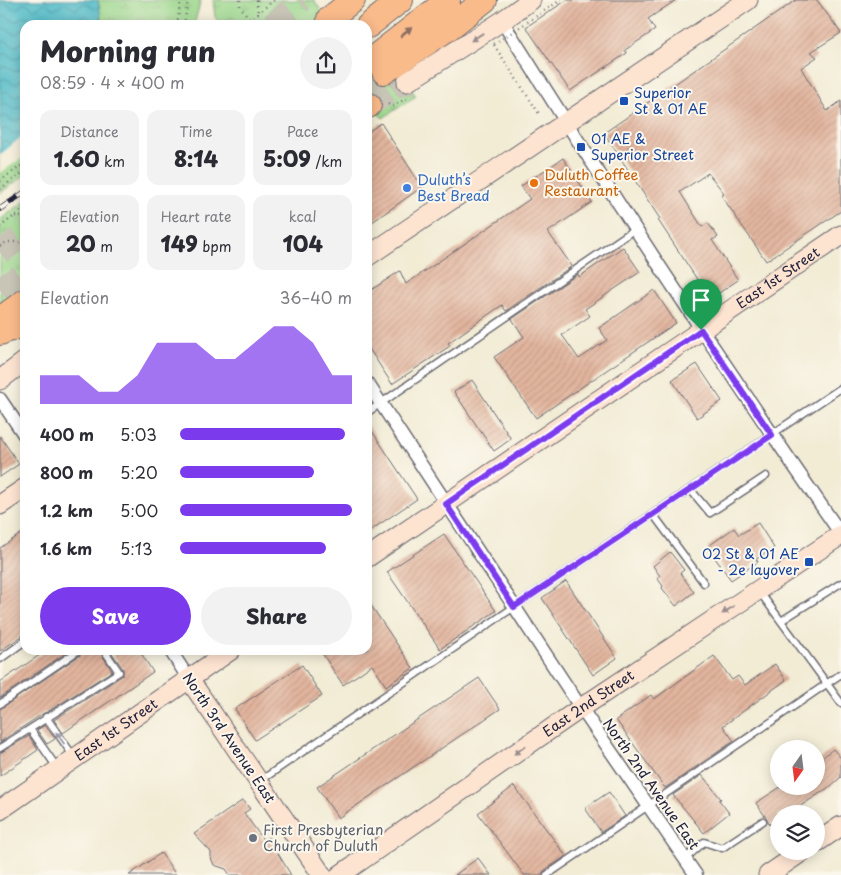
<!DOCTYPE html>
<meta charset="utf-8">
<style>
body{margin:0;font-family:"Playpen Sans",sans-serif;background:#f2f2f3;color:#2b2b33;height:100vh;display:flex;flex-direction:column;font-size:19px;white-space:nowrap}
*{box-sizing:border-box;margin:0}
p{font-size:16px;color:#7c7c81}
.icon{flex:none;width:28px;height:28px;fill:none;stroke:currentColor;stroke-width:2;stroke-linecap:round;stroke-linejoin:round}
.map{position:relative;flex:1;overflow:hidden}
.drawer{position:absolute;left:20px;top:20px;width:352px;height:635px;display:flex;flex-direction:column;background:#fff;border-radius:15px;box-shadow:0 2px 12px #0003}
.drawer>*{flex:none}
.needle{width:32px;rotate:194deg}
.buttons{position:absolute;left:770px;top:740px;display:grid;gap:10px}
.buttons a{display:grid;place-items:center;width:55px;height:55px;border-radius:50%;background:#fff;box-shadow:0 2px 12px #0003;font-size:25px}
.pin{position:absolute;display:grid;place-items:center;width:42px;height:42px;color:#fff;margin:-51px -21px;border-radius:50% 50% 50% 0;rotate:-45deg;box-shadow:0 0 5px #0007}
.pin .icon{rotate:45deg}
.round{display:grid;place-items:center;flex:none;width:52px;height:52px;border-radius:26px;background:#f2f2f3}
.overview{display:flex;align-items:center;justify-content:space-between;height:85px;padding:0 20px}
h1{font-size:28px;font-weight:800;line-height:38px}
.figures{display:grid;grid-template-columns:repeat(3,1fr);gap:8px;height:85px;padding:5px 20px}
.figures div{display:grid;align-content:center;border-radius:12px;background:#f2f2f3;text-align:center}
.figures b{font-size:21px;font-weight:800}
.figures small{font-size:14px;font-weight:400}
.figures p{font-size:14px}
.chart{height:140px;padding:10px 20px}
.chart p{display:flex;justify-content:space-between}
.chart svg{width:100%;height:90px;margin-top:5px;fill:#7c3aed;opacity:.7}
.cta{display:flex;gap:10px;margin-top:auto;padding:10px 20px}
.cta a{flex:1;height:58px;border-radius:30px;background:#7c3aed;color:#fff;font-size:20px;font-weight:800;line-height:58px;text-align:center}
.cta a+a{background:#f2f2f3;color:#2b2b33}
ul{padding:0 20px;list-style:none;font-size:16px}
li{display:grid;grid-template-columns:80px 60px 1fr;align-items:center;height:38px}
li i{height:12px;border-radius:6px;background:#7c3aed}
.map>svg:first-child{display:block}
.park{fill:url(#park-tufts);stroke:#5e7c62}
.water{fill:url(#water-waves);stroke:#386e81}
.pier{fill:#f2ecd5}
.building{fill:url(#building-hatch)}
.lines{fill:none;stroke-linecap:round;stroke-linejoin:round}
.secondary-tunnel{stroke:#c8c4b6;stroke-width:19;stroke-dasharray:19 9;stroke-linecap:butt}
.highway-tunnel{stroke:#c8c4b6;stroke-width:24;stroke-dasharray:24 12;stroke-linecap:butt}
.lane-casing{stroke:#6b6971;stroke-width:9}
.street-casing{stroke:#6b6971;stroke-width:15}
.secondary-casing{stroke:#6b6971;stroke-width:21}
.highway-casing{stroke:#6b6971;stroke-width:26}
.path{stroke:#6b6971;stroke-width:2.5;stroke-dasharray:1 4;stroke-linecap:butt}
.lane{stroke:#fff;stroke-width:6}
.street{stroke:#fff;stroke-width:12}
.secondary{stroke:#fde4d1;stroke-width:19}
.highway{stroke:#fabb8b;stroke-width:24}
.rail-casing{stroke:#22223b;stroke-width:5.5}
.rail{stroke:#fbf7ec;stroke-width:4;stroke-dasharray:11;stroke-linecap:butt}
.path-bridge{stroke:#6b6971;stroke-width:2.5;stroke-dasharray:1 4;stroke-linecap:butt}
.oneway{fill:#8e6e63}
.oneway2{fill:#9a8d8e}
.oneway3{fill:#9c9ca7}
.route-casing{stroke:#fff;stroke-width:10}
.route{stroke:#7c3aed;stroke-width:6}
.transit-dot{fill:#1a4fb4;stroke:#fbf7ec;stroke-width:2}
.food-dot{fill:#e8710a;stroke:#fbf7ec;stroke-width:2}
.shop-dot{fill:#3f7fe0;stroke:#fbf7ec;stroke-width:2}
.worship-dot{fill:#6b7280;stroke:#fbf7ec;stroke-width:2}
.labels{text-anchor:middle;stroke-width:4;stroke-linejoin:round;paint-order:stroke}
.transit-label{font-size:14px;fill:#164399;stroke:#fbf7ec;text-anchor:start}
.food-label{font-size:14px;fill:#c56008;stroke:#fbf7ec;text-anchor:start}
.shop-label{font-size:14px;fill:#366cbe;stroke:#fbf7ec;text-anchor:start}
.street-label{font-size:14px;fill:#22223b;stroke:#fbf7ec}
.worship-label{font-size:14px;fill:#5b616d;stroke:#fbf7ec;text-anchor:start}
</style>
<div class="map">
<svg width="841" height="875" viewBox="0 0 841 875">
<defs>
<pattern id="park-tufts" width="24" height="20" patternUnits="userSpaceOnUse" patternTransform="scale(1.25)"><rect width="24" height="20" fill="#99d58a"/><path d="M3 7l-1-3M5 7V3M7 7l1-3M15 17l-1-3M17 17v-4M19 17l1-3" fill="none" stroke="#84b778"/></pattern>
<pattern id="water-waves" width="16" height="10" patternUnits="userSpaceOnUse" patternTransform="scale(1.25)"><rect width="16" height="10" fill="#4dbac7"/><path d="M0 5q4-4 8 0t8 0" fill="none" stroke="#4097a3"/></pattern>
<pattern id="building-hatch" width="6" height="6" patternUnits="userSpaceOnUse" patternTransform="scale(1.25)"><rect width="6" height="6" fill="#e2b59e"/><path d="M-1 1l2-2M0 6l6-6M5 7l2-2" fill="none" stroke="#c29b89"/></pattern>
</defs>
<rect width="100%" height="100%" fill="#fbf7ec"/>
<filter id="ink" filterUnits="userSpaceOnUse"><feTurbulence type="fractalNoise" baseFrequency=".02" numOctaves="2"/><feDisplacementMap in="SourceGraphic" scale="10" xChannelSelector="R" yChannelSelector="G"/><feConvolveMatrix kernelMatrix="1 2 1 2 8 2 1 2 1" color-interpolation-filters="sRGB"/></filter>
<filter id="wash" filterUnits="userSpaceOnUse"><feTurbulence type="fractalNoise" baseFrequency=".0096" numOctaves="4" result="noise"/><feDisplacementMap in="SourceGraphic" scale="20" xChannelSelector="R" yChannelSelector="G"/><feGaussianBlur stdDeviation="1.12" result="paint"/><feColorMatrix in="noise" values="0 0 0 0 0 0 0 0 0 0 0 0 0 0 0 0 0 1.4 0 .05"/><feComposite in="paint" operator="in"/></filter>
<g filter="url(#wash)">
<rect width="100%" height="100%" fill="#f2ecd5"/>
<path class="park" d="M98,0H201L194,25H102Z
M213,0H314L331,25H239L233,18L221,25L215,17Z
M368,63L400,72L416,96L383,118L368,105Z
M25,153V175L0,193V170Z
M25,201V289L0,305V220Z"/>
<path class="water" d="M0,0H98L102,25H25V153L0,170Z"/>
<path class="pier" d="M25,134V156L0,173V155Z"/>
<g id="blocks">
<path class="building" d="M567,0H676L648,19L655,30L625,50L627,53L570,91L526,27Z
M796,0H817L841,33L811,52L817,57L801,68L827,111L841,101V211L766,261L721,195L724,193L708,173L680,192L702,227L708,223L718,237L712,240L738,280L710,299L658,220L660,219L604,133Z
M381,123L422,187L368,225V132Z
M563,158L592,202L548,232L572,266L506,311L502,305L448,343L450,346L392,384L368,347V292L400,271L406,284L530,199L521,186Z
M623,247L640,272L585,309L590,316L562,335L579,359L607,340L599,328L654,290L676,323L536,418L494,357L524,337L512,319L578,274L579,277Z
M697,364L722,401L697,418L672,380Z
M472,380L511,439L494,451L454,392Z
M368,425L417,499L368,532Z
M0,436L19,464L0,477Z
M758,523L774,548L756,559L758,562L731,580L707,547L734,528L739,535Z
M25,531V634L0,651V548Z
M444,534L496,611L440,649L387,572Z
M670,552L684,570L680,573L694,592L676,606L662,588L663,586L657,578L660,576L653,566Z
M566,581L617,658L593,675L542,598Z
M368,601L413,668L386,686L372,665L343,685L320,650H368Z
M47,650H70L0,698V682Z
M84,650H99L112,671L47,712L44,713L0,742V709L82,654Z
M110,650H139L153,672L63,733L54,720L123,675V669Z
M714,656L732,680L738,676L745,685L775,664L786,680L723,726L734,741L665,788L616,720L651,695L654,699Z
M302,665L322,696L255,740L235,709Z
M479,678L500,709L338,818L317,787Z
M45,725L55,739L47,744L37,730Z
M29,736L38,750L0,776V753Z
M833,749L841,758V777L831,786L799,807L787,814H779V819L770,825L767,819L756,803L782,786H816V763Z
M702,775L721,799L719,800L729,813L704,833L673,795Z
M514,786L566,856L544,871L541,875H524L478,813Z
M609,792L625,816L601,832L585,808Z
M243,800L250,809L244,813L264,841L268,837L291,875H230L226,869L214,865L211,858V852L194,834Z
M161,853L176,875H129Z
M478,858L491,875H455Z"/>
</g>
</g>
<g filter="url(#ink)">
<use href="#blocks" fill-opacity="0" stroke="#6b6971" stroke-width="1"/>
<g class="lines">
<path class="secondary-tunnel" d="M371,107L407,82"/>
<path class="highway-tunnel" d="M272,25L302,0
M368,81L384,72
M369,105L407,82
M0,253L25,233
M0,290L25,272"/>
<defs>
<path id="lane" d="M368,412L635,229
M690,489L710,513L766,476
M653,514L704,583
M759,591L841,703
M781,621L841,583
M0,659L25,641
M0,704L79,650
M46,717L74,757
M30,729L58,769
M0,748L119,672L104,650
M260,781L514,607L841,388
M685,859L704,842L722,848L763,821
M547,875L841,674"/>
<path id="street" d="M502,21C611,195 724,366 841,534
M368,384L581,708L696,875
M0,399L25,436
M170,650L189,679"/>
<g id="secondary">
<path d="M407,82L502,21L531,0"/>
<path d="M368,256L748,0"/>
<path d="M0,380L25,361"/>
<path d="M0,505L25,488"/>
<path id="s1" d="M368,557L841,235"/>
<path d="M189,679L322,875"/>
<path id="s2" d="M0,810L231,650"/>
<path d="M816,843L841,826"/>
<path id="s3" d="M340,875L581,708L841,535"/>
<path d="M768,875L803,851"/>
</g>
<path id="highway" d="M329,19L353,0
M368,26L401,0
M368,62L448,0
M384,72L449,28L485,0
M368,106L369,105
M0,319L25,301
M0,333L25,324"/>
</defs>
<use href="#lane" class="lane-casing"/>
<use href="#street" class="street-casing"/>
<use href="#secondary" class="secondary-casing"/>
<use href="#highway" class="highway-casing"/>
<path class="path" d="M240,0V6L250,20V25
M257,0L258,14
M250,20L274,0
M177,25L181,0
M184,25L188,0
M494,45L540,115
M388,104L393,106L407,98
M0,181L25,163
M0,189L25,171
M15,216L21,217L25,215
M0,227L25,208
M0,246L7,242H25"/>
<use href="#lane" class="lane"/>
<use href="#street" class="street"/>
<use href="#secondary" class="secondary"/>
<use href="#highway" class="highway"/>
<defs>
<path id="rail" d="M0,209L25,192"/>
</defs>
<use href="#rail" class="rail-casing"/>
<use href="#rail" class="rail"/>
<path class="path-bridge" d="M494,44L561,0"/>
</g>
<defs><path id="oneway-solid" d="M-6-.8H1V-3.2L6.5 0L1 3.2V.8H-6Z" transform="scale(1.25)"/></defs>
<use class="oneway" href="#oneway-solid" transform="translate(406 32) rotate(-38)"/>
<g class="oneway2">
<use href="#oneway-solid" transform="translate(477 37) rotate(147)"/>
<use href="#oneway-solid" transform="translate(728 610) rotate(146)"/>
<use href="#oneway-solid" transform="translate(520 750) rotate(145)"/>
</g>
<use class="oneway3" href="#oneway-solid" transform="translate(60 738) rotate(-125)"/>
</g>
<g class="lines" filter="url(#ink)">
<defs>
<path id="route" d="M701,330L772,435L514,607L446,504Z"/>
</defs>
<use href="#route" class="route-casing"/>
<use href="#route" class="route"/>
</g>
<g class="transit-dot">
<rect x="619" y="96" width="10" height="10" rx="2.5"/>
<rect x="576" y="142" width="10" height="10" rx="2.5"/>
<rect x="804" y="557" width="10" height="10" rx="2.5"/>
</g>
<circle class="food-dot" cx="534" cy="183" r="5"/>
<circle class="shop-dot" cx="407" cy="188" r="5"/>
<circle class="worship-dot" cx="253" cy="838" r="5"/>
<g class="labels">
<g class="transit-label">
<text x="634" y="98">Superior<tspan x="634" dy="16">St &amp; 01 AE</tspan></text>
<text x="591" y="144">01 AE &amp;<tspan x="591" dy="16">Superior Street</tspan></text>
<text x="799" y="559" text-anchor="end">02 St &amp; 01 AE<tspan x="799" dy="16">- 2e layover</tspan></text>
</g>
<g class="food-label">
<text x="544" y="180">Duluth Coffee<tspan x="544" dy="16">Restaurant</tspan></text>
</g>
<g class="shop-label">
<text x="417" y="185">Duluth’s<tspan x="417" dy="16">Best Bread</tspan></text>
</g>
<g class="street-label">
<text dy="5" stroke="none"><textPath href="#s1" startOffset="496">East 1st Street</textPath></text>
<text dy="5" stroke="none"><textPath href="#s3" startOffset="302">East 2nd Street</textPath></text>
<text dy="5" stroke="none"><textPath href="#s2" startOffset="141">East 1st Street</textPath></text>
<text transform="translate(229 738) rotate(56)" y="5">North 3rd Avenue East</text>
<text transform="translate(651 784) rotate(55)" y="5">North 2nd Avenue East</text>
</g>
<g class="worship-label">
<text x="263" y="835">First Presbyterian<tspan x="263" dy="16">Church of Duluth</tspan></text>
</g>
</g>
</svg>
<div class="buttons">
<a><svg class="needle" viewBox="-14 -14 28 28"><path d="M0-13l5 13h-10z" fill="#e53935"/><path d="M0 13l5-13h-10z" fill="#7c7c81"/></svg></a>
<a><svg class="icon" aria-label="layers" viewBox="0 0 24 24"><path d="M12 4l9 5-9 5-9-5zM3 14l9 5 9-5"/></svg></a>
</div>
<div class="pin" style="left:701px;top:330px;background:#1e9e55"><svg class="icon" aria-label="arrive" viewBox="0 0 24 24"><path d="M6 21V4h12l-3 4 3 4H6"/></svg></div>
<section class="drawer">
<div class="overview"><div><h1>Morning run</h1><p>08:59 · 4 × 400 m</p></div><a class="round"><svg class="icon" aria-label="share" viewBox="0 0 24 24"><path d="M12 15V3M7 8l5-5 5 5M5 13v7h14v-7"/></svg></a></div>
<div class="figures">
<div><p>Distance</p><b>1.60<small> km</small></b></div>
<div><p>Time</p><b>8:14</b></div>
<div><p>Pace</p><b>5:09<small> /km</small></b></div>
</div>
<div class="figures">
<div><p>Elevation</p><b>20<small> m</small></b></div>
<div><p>Heart rate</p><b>149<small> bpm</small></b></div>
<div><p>kcal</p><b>104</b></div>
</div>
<div class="chart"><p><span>Elevation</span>36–40 m</p>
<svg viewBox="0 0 160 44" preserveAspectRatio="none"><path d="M0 44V30L10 30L20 30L30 38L40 38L50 30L60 14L70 14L80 14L90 22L100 22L110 14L120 6L130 6L140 14L150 30L160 30V44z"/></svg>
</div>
<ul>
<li><b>400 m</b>5:03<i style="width:96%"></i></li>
<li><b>800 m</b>5:20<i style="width:78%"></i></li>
<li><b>1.2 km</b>5:00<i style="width:100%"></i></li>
<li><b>1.6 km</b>5:13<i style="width:85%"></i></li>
</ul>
<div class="cta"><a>Save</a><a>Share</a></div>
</section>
</div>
